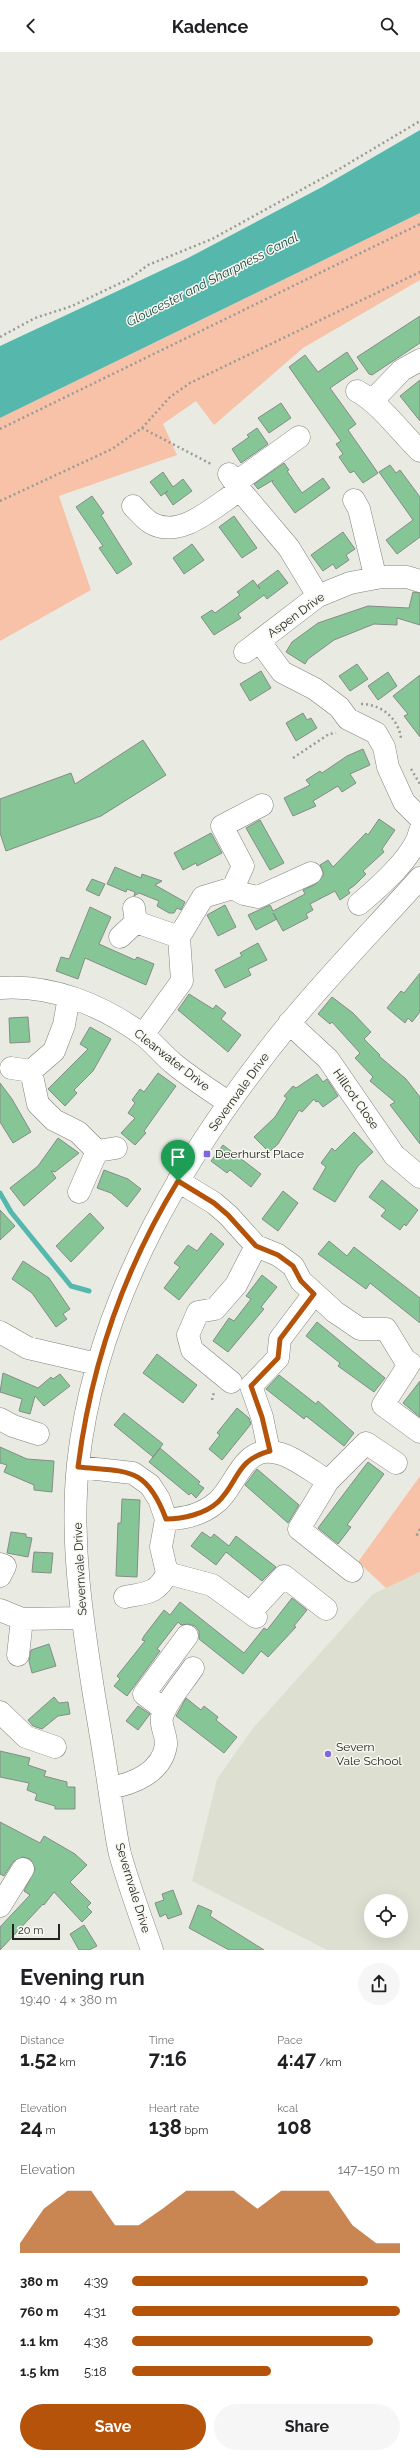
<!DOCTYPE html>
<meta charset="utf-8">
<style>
body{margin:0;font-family:Raleway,sans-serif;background:#f6f6f6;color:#202124;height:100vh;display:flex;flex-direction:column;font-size:15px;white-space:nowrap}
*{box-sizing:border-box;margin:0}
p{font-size:13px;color:#757577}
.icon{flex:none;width:22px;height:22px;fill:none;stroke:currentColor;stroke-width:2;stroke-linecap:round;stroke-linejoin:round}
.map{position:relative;height:1898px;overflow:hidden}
.panel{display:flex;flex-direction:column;background:#fff;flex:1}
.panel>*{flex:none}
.tools{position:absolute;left:364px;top:1842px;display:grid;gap:8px}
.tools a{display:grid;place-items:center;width:44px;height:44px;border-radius:50%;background:#fff;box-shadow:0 4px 16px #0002;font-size:20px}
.scale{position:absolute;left:12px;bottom:10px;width:48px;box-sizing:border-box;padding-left:4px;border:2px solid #242422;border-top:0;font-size:11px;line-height:14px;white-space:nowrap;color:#242422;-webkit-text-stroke:3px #f7f8f0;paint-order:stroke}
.pin{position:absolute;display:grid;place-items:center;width:34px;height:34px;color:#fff;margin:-41px -17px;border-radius:50% 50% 50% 0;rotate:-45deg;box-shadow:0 0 4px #0007}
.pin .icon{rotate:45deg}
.round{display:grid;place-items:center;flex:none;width:42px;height:42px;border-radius:21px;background:#f6f6f6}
.summary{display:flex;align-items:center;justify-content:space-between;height:68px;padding:0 20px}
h1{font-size:22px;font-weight:700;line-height:30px}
.figures{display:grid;grid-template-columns:repeat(3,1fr);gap:6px;height:68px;padding:4px 20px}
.figures div{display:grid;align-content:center}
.figures b{font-size:20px;font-weight:700}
.figures small{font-size:11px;font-weight:400}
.figures p{font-size:11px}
.chart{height:112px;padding:8px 20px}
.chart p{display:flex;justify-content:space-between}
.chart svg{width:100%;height:72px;margin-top:4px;fill:#b45309;opacity:.7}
.action{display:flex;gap:8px;margin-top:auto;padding:8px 20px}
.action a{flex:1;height:46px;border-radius:24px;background:#b45309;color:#fff;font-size:16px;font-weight:700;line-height:46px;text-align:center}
.action a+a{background:#f6f6f6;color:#202124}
ul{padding:0 20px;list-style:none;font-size:13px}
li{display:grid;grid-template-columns:64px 48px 1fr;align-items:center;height:30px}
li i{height:10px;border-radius:5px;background:#b45309}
header{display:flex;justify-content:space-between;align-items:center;height:52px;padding:0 20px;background:#fff;font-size:18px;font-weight:700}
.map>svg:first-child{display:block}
.built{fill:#dde0d1;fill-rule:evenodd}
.green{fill:#f7c2a8}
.water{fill:#56b8ad}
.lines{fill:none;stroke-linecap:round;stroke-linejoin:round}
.stream{stroke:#56b8ad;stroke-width:5}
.building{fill:#86c595;stroke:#868c87}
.minor-casing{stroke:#82837c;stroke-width:23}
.path{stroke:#9a9b96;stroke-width:2.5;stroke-dasharray:2 3;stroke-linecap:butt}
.minor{stroke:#fff;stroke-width:22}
.route-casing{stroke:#fff;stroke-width:8}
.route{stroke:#b45309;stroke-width:5}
.poi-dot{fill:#8164df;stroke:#f7f8f0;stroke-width:1.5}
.labels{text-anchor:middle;stroke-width:3;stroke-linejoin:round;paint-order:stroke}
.street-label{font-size:12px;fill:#242422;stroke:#f7f8f0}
.poi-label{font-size:12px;fill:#242422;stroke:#f7f8f0;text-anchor:start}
.water-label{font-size:13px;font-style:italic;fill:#1b4743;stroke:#f7f8f0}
</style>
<header><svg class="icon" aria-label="back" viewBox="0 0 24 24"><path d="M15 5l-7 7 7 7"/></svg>Kadence<svg class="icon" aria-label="search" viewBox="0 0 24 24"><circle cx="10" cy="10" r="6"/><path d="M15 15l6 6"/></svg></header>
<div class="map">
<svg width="420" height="1898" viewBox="0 0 420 1898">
<rect width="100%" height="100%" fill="#e9ebe3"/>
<path class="built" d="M420,1520V1898H327L192,1829L217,1727L253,1676L373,1542ZM371,1849H401V1879H371Z"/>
<path class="green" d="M420,161V228L303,296L214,373L196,349L163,372L177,403L59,444L91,538L0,589V366Z
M420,1424V1520L386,1536L358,1510Z"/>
<path class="water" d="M420,78V161L0,366V294L188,206L322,135Z"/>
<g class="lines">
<path class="stream" d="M0,1141L11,1160L71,1234L89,1239"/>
</g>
<path class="building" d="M420,264V291L372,323L369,322L357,305Z
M347,300L358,317L330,336L356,372L348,378L378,421L363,431L354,419L350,421L339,405L343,402L336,392L341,389L289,315L305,303L318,320Z
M420,328V369L400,344Z
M281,351L291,366L269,381L258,366Z
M257,376L268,392L241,411L232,397L249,385L247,383Z
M284,411L289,418L287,419L302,441L323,426L330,436L295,461L272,430L273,428L258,437L254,432Z
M390,413L396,421L400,418L420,445V485L397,502L386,488L413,468L379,420Z
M163,420L173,435L183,427L192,439L173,453L165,441L168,439L161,444L150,430Z
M92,444L104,461L101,463L132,512L117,522L99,496L103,494L76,455Z
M234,464L257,496L242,506L219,475Z
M343,480L355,497L346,503L349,508L336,517L333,512L323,519L311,503Z
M192,492L204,508L184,522L173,506Z
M278,518L288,531L267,547L264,543L238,562L241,566L214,583L201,565L212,558L215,561L240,543L237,540L253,528L260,537L258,533Z
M413,540L420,541V573L397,566V573L374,572L334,588L308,607L305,612L286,600L292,590L318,571L368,554L409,556Z
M357,612L368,627L350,639L339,624Z
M261,619L271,636L250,649L240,632Z
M388,620L397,634L378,648L368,634Z
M420,623V685L404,664L408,662L393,644Z
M303,661L307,668L311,666L317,676L296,689L286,671Z
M143,688L166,723L101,764L6,799L0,781V747L71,721L75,732Z
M363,697L370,713L350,722L356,731L342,740L338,734L313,749L316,754L293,764L284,746L310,733L306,728L320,719L322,721L347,704Z
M379,767L395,778L382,797L384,800L363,819L366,822L355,833L348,838L350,841L340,848L335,839L310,852L313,858L306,862L308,866L283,879L273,861L277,867L256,878L248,863L270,853L273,859L305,842L303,838L316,832L324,822L320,813L328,808L333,815L366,781L368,783Z
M260,768L284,811L270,818L246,776Z
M211,781L222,801L197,814L196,811L183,818L174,801Z
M115,815L141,826L142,822L162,829L155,833L185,850L181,858L177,856L174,861H169L157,854L159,849L139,841L134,844L135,840L127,837L126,840L107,832Z
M92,827L105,832L99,844L86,838Z
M225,853L236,875L218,884L207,863Z
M90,855L111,865L99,892L135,908L137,905L154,912L146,933L85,906L78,927L56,919L61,905L69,907Z
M258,891L267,908L248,917L251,923L225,936L215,918L242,904L240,901Z
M420,921V960L412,970L408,966L405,971L387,956L401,939L404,941Z
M189,942L213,957L216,953L226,961L221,967L241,983L228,1000L178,958Z
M332,945L353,961L371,980L364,987L380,1003L379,1004L406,1027L420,1045V1092L390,1053L395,1050L370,1029L373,1025L355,1006L360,1001L332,970L330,972L318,962Z
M28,965L30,990L10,991L9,966Z
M90,975L111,987L93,1019L74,1038L77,1041L65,1054L48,1037L88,997L80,992Z
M158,1021L176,1034L144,1079L146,1081L135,1093L121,1081L135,1066L128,1061L135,1051L132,1048L140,1037L144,1040Z
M317,1022L323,1030L327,1027L338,1044L323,1055L318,1049L316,1050L314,1047L302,1060L299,1058L278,1092L269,1100L254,1085L275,1065L287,1046L284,1044L293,1034L296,1036Z
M0,1031L12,1047L31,1080L13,1091L0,1070Z
M354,1080L373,1100L358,1114L335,1150L313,1137L326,1115L321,1111L332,1096L335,1099Z
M58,1086L79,1101L55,1120L51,1119L56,1126L24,1154L10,1136L38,1114Z
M223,1093L261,1122L251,1135L230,1118L227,1121L211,1109Z
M104,1118L128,1127L141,1137L127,1155L111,1141L97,1136Z
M382,1128L418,1158L406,1174L404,1172L400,1178L381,1164L386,1158L369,1145Z
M283,1139L298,1151L278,1179L262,1167Z
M0,1158L15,1174L0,1188Z
M90,1161L104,1176L71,1210L56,1194Z
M211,1181L224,1192L179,1248L164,1236L180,1215L174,1211L188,1193L197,1199Z
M329,1189L347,1204L354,1195L420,1246V1271L370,1231L366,1237L318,1202Z
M23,1209L49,1226L70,1257L63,1262L67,1267L56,1275L32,1241L12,1227Z
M262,1223L277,1235L261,1255L264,1257L228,1300L213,1289L229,1266L234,1269L251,1247L246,1244Z
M317,1270L385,1326L374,1340L338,1314L340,1311L306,1284Z
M157,1302L197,1333L183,1351L143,1321Z
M3,1321L38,1336L51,1325L53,1327L60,1322L70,1334L44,1354L35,1344L30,1362L19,1359L22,1347L0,1340Z
M279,1323L316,1352L318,1349L354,1381L344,1394L306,1364L304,1367L266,1337Z
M420,1329V1365L403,1351Z
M237,1356L249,1366L251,1372L222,1408L209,1397L220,1383L217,1381Z
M124,1361L163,1392L153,1405L114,1373Z
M0,1395L27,1407L54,1409L52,1440L34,1438V1433L4,1420L7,1413L0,1411Z
M160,1396L200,1430L198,1432L204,1436L196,1446L191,1441L189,1443L149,1410Z
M368,1410L384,1422L347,1473L351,1475L338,1492L318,1476Z
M257,1417L299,1453L288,1471L245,1433Z
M122,1447L140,1448L137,1525L116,1524L118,1471H121Z
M11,1480L26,1482V1485L32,1486L28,1505L7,1501Z
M202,1480L211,1486L214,1482L229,1494L236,1484L276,1515L262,1529L226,1500L216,1513L191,1494Z
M34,1500L53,1501L51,1521L32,1520Z
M292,1546L307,1558L294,1574L296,1575L268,1605L261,1599L243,1622L199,1587V1579L195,1574L188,1572L181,1573L178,1570L157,1597L160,1599L127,1644L114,1634L120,1627L117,1624L145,1589L142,1588L144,1584L164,1558L170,1563L180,1550L244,1601L264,1576L267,1578Z
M49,1592L56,1614L32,1621L29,1609L31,1598Z
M54,1645L59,1651L68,1650L70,1662L58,1664L42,1677L33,1674L28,1668Z
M186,1646L201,1658L204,1654L218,1665L216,1668L237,1685L224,1701L176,1664Z
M138,1654L150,1662L138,1678L126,1669Z
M0,1699L30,1706L28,1713L46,1719L44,1724L67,1730V1735H75V1757H55V1754L35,1748L37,1742L27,1738L29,1731L0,1725Z
M0,1770L40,1791L44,1784L75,1802L87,1813L70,1830L91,1851L87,1855L92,1860L82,1870L54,1840L44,1853L43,1852L0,1898V1875L30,1843L24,1839L35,1817L30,1807L23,1805L13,1810L4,1824L0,1822Z
M173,1838L182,1862L168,1867L166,1862L160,1865L155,1851L164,1848L162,1842Z
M198,1853L212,1859L210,1864L264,1898H229L189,1876Z
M84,1873L97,1894L89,1898H79L70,1882Z"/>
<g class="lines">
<defs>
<path id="minor" d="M357,339C381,352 400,380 420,399
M373,348L402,318L420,308
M229,422L240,438L289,496L318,544
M235,431L299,385
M354,448L359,457L373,515L374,526
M133,454C138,459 144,467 151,471C181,488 216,453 240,438
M260,590L282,620L315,637L339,655L348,667L376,681L384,695L388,715L404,750L420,766
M245,600L318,544L350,531L382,525H407L420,529
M233,836L243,814L222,774L262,753
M359,852C378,836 415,804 420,779
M134,856L136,870L179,885
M120,885L136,870
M0,936C51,932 102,953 143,983C154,991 163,1003 174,1012C191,1026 210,1038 229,1051
M69,945L64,973L54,999L31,1019L38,1052L54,1068L78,1080L97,1099L79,1140
M289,971L328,1007L394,1103L420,1125
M143,983L182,929L179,885L203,845L233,836L244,842L258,845L311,821
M11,1016L31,1019
M97,1099L116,1096
M178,1129L214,1151L228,1163L256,1194L278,1203L293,1214L301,1229L335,1260L360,1277H386L405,1308L410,1311L383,1353L420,1380
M0,1280L28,1296L97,1312
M231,1330L192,1298L188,1283L198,1260L215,1257L236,1233L256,1194
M0,1367L13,1374L38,1382
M269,1399L262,1365L251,1334L278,1306L280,1287L314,1242
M78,1415L133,1421L150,1433L159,1447L166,1467L161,1495L167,1521L212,1533L256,1565
M166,1467C184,1467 203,1462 217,1450C235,1435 242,1397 271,1400C290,1401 311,1419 328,1429
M0,1512L5,1514L0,1524
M352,1519L299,1477L328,1429L366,1391L396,1411
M125,1545C145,1541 158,1542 167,1521
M0,1558L22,1567L82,1566
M251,1560L284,1524L326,1557
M18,1603L22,1567
M165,1658L144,1642L187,1584
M0,1660L26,1685L55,1695
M109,1736C134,1732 162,1720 166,1693C167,1684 160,1674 162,1665C167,1648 183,1631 193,1616
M0,1854L23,1817
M152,1898C141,1866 129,1834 120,1802C116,1785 114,1766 111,1749C106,1714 100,1678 94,1643C82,1567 70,1490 78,1412C96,1247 186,1099 289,972C330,922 376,875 420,826"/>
</defs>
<use href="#minor" class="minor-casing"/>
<path class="path" d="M0,285L35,266L72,254L129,227L148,213L212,187L341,116L420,69
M142,376L213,413
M0,377L420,172
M0,449L112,397L142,376L170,345L190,331L420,220
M361,652C381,652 398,666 401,686
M293,706L329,682L336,681
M411,717L420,732
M212,1348L214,1340
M420,1477L417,1483L420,1482"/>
<use href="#minor" class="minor"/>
</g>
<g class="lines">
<defs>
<path id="route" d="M178,1129L214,1151L228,1163L256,1194L278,1203L293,1214L301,1229L314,1242L280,1287L278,1306L251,1334L262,1365L270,1399C235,1408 239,1430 218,1450C205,1462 183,1467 166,1467C146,1414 128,1420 78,1415C91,1313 124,1217 178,1129Z"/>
</defs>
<use href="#route" class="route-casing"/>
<use href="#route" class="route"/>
</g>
<g class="poi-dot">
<rect x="203" y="1098" width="8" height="8" rx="2"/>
<circle cx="328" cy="1702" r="4"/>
</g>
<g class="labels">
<g class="street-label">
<text transform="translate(296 563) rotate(-36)" y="4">Aspen Drive</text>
<text transform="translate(172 1008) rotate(38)" y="4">Clearwater Drive</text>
<text transform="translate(239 1040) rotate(-54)" y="4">Severnvale Drive</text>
<text transform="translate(356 1047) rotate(55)" y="4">Hillcot Close</text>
<text transform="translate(80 1517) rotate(-93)" y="4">Severnvale Drive</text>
<text transform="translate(133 1836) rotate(73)" y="4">Severnvale Drive</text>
</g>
<g class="poi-label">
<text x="215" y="1106">Deerhurst Place</text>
<text x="336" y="1699">Severn<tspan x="336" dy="14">Vale School</tspan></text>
</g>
<g class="water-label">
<text transform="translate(212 227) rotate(-27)" y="5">Gloucester and Sharpness Canal</text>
</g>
</g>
</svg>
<div class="tools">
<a><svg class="icon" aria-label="locate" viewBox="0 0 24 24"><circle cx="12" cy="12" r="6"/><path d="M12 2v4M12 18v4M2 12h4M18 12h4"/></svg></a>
</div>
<div class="scale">20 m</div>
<div class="pin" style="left:178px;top:1129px;background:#1e9e55"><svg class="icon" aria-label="arrive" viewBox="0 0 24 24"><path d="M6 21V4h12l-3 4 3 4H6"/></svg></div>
</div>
<section class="panel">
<div class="summary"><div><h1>Evening run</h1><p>19:40 · 4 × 380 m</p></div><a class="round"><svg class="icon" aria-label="share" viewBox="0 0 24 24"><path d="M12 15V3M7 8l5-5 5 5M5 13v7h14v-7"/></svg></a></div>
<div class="figures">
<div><p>Distance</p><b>1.52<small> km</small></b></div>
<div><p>Time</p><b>7:16</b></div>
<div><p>Pace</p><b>4:47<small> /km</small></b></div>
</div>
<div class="figures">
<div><p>Elevation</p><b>24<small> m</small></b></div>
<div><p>Heart rate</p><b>138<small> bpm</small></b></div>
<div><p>kcal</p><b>108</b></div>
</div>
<div class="chart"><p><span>Elevation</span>147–150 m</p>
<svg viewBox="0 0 160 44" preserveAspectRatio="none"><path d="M0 44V38L10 17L20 6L30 6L40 27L50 27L60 17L70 6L80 6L90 6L100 17L110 6L120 6L130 6L140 27L150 38L160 38V44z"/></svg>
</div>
<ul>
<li><b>380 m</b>4:39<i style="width:88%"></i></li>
<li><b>760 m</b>4:31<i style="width:100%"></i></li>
<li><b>1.1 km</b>4:38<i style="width:90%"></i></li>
<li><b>1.5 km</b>5:18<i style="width:52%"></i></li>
</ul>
<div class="action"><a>Save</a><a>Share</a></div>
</section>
